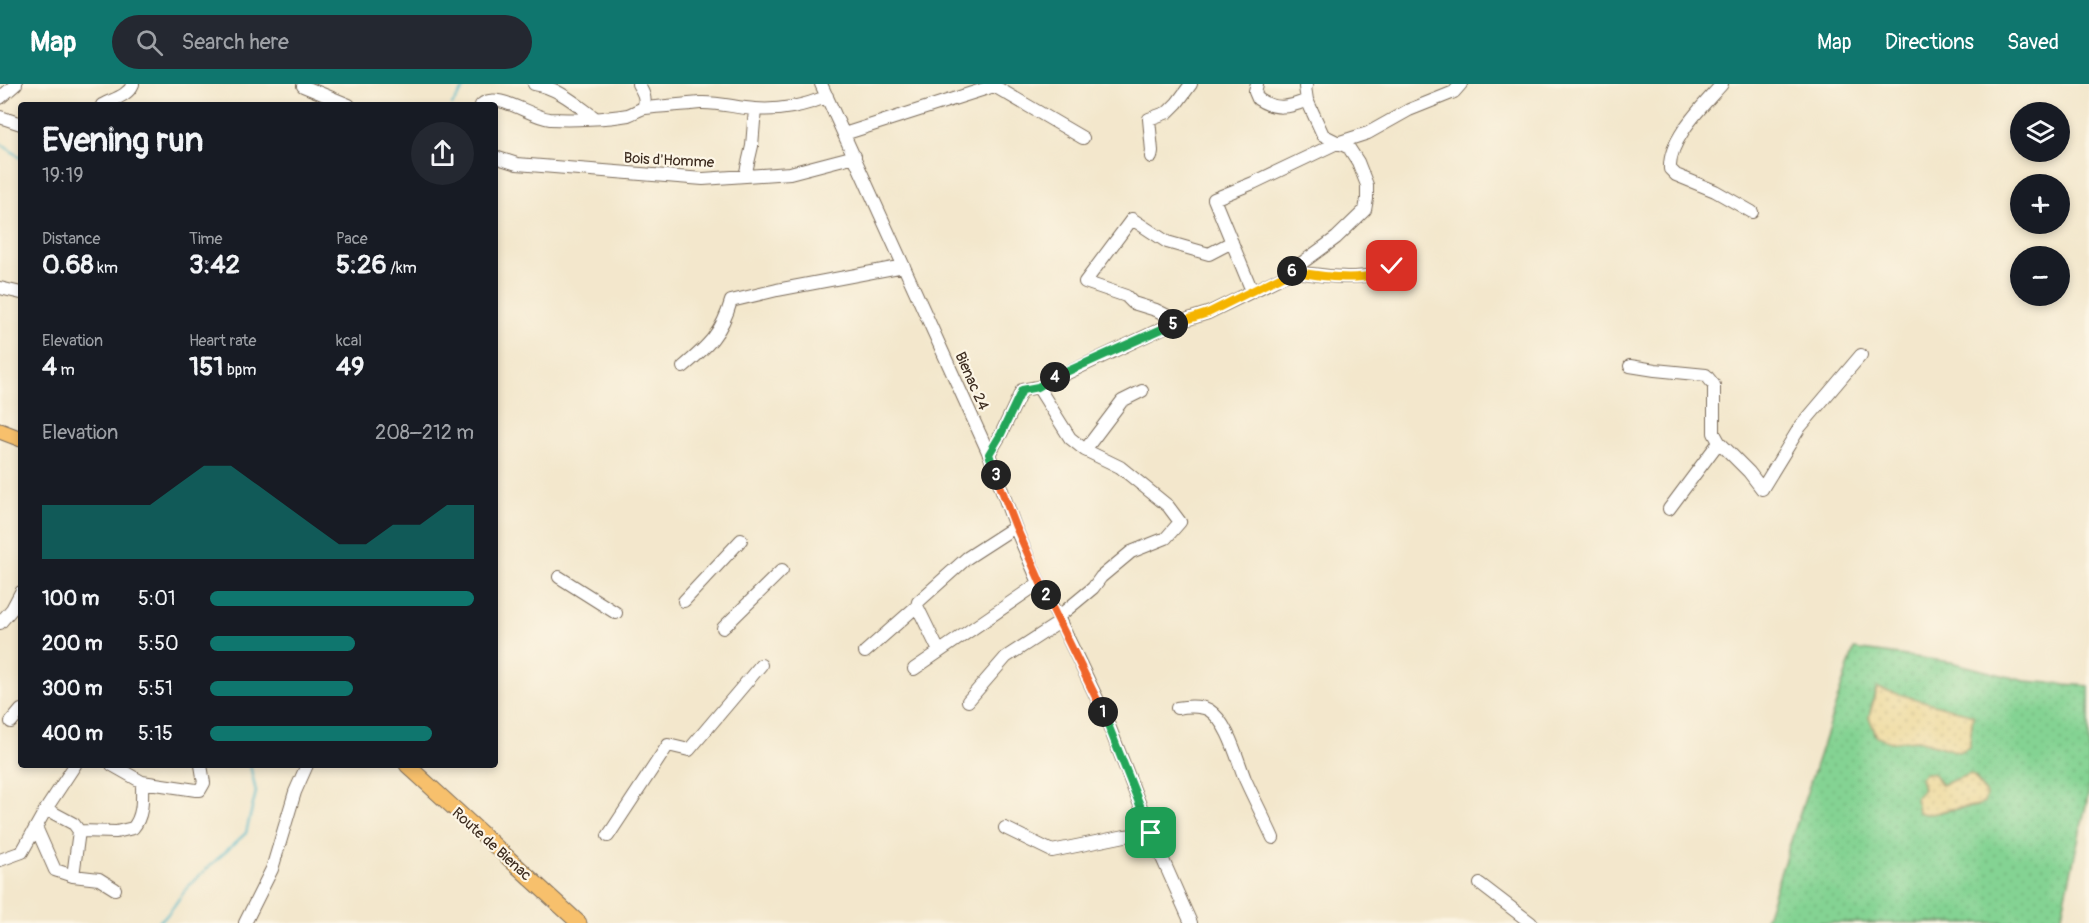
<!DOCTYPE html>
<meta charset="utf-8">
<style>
body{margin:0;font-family:Pangolin,sans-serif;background:#242831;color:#f1f3f6;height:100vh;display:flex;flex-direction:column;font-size:22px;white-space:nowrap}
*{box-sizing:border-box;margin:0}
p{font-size:20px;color:#9ea1a6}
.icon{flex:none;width:33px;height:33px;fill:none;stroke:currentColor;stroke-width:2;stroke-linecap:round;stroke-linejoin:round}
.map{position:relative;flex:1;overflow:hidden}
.sheet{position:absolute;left:18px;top:18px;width:480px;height:666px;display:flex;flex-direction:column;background:#171b24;border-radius:6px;box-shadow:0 3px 9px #0003}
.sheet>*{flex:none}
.tools{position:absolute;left:2010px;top:18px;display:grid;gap:12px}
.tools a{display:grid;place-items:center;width:60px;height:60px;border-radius:50%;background:#171b24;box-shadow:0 3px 9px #0003;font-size:30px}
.pin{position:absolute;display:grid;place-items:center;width:51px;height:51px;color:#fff;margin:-26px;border-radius:12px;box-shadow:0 3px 9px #0006}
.km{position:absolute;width:30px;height:30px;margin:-15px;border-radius:50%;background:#222;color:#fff;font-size:16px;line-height:30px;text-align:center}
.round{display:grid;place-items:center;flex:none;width:63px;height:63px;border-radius:32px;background:#242831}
.headline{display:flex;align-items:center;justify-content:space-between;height:102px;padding:0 24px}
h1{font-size:33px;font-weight:800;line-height:45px}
.stats{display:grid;grid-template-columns:repeat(3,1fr);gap:9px;height:102px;padding:6px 24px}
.stats div{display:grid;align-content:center}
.stats b{font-size:26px;font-weight:800}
.stats small{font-size:16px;font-weight:400}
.stats p{font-size:16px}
.chart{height:168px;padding:12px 24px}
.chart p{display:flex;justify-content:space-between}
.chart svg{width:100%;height:108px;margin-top:6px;fill:#0f766e;opacity:.7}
ul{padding:0 24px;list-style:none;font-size:20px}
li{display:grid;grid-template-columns:96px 72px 1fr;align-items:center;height:45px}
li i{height:15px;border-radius:8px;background:#0f766e}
header{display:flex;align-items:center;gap:36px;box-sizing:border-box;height:84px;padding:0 30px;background:#0f766e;color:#fff}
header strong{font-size:28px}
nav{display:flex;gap:33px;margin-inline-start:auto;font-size:21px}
.search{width:420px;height:54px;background:#242831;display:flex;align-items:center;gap:15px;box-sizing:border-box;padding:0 21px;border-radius:33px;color:#9ea1a6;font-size:22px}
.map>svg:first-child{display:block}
.grass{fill:url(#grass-dots);stroke:#607e58;stroke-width:1.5;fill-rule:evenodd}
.sand{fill:url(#sand-dots);stroke:#94825e;stroke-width:1.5}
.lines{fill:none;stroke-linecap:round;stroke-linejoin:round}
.stream{stroke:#4cb6c9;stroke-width:2}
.minor-casing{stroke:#7b6c5b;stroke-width:14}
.major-casing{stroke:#7b6c5b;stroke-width:17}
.minor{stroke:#fff;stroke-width:12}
.major{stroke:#f7c06c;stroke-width:15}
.split-1-casing{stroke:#fff;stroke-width:12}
.split-2-casing{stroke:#fff;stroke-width:12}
.split-3-casing{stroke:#fff;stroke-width:12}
.split-4-casing{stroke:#fff;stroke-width:12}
.split-5-casing{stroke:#fff;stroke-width:12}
.split-6-casing{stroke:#fff;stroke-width:12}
.split-7-casing{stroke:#fff;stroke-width:12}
.split-1{stroke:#22a559;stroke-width:8}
.split-2{stroke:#f0652b;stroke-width:8}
.split-3{stroke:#f0652b;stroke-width:8}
.split-4{stroke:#22a559;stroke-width:8}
.split-5{stroke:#22a559;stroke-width:8}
.split-6{stroke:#f5b400;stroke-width:8}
.split-7{stroke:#f5b400;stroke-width:8}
.labels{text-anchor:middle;stroke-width:4.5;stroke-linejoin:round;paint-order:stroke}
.street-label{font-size:15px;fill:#3b2a1e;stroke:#fcf5e5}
</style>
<header>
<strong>Map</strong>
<div class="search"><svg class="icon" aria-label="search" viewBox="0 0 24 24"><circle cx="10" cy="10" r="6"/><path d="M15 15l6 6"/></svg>Search here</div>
<nav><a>Map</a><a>Directions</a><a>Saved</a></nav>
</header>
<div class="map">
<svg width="2089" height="839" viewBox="0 0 2089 839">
<defs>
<pattern id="grass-dots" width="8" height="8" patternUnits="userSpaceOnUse" patternTransform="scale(1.5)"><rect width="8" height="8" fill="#84d393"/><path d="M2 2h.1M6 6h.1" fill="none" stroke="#73b57e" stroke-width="1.8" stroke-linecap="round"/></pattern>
<pattern id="sand-dots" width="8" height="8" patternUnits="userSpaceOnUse" patternTransform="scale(1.5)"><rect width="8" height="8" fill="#eeda9e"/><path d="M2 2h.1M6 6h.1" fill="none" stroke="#cdbb88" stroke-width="1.8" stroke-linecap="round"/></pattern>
</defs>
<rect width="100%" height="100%" fill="#fcf5e5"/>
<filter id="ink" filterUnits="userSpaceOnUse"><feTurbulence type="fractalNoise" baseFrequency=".0167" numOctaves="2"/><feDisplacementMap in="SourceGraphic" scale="12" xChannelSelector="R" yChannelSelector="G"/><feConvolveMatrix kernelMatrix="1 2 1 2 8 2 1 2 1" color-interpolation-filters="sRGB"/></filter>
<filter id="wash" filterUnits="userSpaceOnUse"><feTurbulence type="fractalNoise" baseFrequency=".008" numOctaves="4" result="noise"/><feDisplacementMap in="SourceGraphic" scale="24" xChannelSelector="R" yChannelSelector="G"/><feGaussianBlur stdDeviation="1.35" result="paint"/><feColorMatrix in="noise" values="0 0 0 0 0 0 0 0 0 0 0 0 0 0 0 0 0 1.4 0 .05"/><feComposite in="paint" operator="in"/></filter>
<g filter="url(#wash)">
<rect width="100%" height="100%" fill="#f3e7cc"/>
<path class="grass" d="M1854,565L1951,578L2025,597L2089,602V707L2060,839H1764ZM1875,607L1973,631L1969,663L1959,668L1918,656L1891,658L1875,650L1870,629ZM1926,689L1934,690L1941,701L1970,690L1976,694L1984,708L1977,722L1925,730L1918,727L1916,712L1923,705Z"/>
<path class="sand" d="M1877,604L1973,631L1969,663L1959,668L1918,656L1891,658L1877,653L1869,633Z
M1926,689L1934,690L1941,701L1970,690L1974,692L1986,711L1984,719C1974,724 1962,723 1951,725C1939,727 1931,733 1918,728L1916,713L1923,705L1920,693Z"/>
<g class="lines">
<path class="stream" d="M452,21L467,0
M0,59L21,74
M157,839L167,831L190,800L246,749L256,708L250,681"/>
</g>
</g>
<g filter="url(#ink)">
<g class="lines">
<defs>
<path id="minor" d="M534,0C557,3 576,20 594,33
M638,0C643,8 647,15 643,24
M821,0L989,370L1015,443L1039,499L1058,533L1104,629L1151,749L1191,839
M1257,0L1255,8L1258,15C1275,26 1289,24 1307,16
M1722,0C1704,21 1668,55 1670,85L1676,91L1715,107L1752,128
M303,2L349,21
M0,14L16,0
M102,21C113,15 128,12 133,0
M481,21C497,6 530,33 550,35C572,36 607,35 628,31C634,29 639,25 645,24C663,22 682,21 700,19C719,18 736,24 755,25C778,27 806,22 827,12
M0,33L21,40
M844,50L994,2L1083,54
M495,73L517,80L703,95L790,89L855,72
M1151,73L1152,67L1149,35L1168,28L1177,19L1191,0
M745,92L752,62L755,25
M1291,187C1317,191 1371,201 1392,181
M0,204L21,209
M1252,207L1214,115L1253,99L1337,59L1368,49L1409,26L1454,8L1461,0
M1180,238L1156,226L1133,219L1126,212L1085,198L1132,135L1167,158L1209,170L1232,158
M1630,282L1655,286L1706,291L1714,301V349L1719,358L1749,388L1762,405L1800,343L1861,271
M683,283C708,262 722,249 731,217L777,206L904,182
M1038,303L1070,354L1085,366L1120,383L1168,422L1180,438L1166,454L1131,468L1101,493L1093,504L1058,533
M1085,366L1122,317L1142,307
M989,370L1001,350L1022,306L1038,303L1169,241L1208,229L1284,192L1336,154L1365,126L1367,115V101L1358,78L1349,64L1323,51L1307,16L1305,3L1307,0
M1669,425L1719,358
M559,493L616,529
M684,517L741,456
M0,539L12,525L21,508
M723,544L782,486
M939,567L917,522L918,518L967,474L1015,443
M865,568L917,522
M914,585L1039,499
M968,617L1006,573L1060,538
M1177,624C1188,622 1199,621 1209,626C1228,638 1237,675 1245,695C1254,715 1264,734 1273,754
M11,638L21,626
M112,681L142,698L196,706H200L204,699L201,681
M46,725L74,740L79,747L73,792
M36,743L55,786L73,792L99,795L115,805
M1005,744L1052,767L1125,752L1151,749
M79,747L116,748L133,744C144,731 142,714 142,698
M608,752L668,661L689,666L761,581
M0,776L22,768L46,725L75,681
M1480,800L1531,839
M245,839L272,785L295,708L307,681"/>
<path id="major" d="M0,347L21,355
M407,681L579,839"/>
</defs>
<use href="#minor" class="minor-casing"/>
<use href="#major" class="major-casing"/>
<use href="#minor" class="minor"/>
<use href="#major" class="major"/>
</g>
</g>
<g class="lines" filter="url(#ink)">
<defs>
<path id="split-1" d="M1103,628L1151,749"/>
<path id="split-2" d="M1046,511L1103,628"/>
<path id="split-3" d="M996,391L1016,443L1046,511"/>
<path id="split-4" d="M996,391L989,370L1001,350L1022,306L1038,303L1055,293"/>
<path id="split-5" d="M1055,293L1173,240"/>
<path id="split-6" d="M1173,240L1208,229L1292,187"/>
<path id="split-7" d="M1292,187C1318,192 1371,201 1392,182"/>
</defs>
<use href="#split-1" class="split-1-casing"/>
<use href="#split-2" class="split-2-casing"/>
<use href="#split-3" class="split-3-casing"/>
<use href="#split-4" class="split-4-casing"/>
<use href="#split-5" class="split-5-casing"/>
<use href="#split-6" class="split-6-casing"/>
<use href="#split-7" class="split-7-casing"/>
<use href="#split-1" class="split-1"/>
<use href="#split-2" class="split-2"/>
<use href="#split-3" class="split-3"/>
<use href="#split-4" class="split-4"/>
<use href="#split-5" class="split-5"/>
<use href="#split-6" class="split-6"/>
<use href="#split-7" class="split-7"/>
</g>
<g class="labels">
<g class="street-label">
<text transform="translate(669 76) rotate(3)" y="5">Bois d'Homme</text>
<text transform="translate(972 297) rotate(66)" y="5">Bienac 24</text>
<text transform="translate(492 760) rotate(42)" y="5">Route de Bienac</text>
</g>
</g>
</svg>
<div class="tools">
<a><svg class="icon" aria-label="layers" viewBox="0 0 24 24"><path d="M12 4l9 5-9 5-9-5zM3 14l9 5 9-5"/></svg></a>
<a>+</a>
<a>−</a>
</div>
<div class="pin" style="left:1151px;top:749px;background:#1e9e55"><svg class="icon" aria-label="arrive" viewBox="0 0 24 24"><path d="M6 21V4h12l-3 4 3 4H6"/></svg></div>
<div class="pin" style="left:1392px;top:182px;background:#d93025"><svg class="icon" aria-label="check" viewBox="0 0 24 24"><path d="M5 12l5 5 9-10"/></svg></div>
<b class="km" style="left:1103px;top:628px">1</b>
<b class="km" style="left:1046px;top:511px">2</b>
<b class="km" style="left:996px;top:391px">3</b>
<b class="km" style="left:1055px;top:293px">4</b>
<b class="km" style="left:1173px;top:240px">5</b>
<b class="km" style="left:1292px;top:187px">6</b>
<section class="sheet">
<div class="headline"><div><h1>Evening run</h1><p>19:19</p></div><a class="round"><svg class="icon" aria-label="share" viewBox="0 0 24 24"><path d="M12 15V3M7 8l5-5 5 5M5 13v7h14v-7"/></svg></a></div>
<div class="stats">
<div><p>Distance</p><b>0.68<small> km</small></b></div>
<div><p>Time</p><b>3:42</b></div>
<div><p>Pace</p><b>5:26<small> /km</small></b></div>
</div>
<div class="stats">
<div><p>Elevation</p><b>4<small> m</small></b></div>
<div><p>Heart rate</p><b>151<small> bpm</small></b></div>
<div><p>kcal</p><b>49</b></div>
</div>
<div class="chart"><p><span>Elevation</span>208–212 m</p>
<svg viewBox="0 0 160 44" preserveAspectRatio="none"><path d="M0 44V22L10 22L20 22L30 22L40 22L50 14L60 6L70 6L80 14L90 22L100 30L110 38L120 38L130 30L140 30L150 22L160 22V44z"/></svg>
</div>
<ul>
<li><b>100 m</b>5:01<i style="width:100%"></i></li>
<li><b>200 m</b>5:50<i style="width:55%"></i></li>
<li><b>300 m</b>5:51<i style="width:54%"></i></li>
<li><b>400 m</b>5:15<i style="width:84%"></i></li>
</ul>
</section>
</div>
